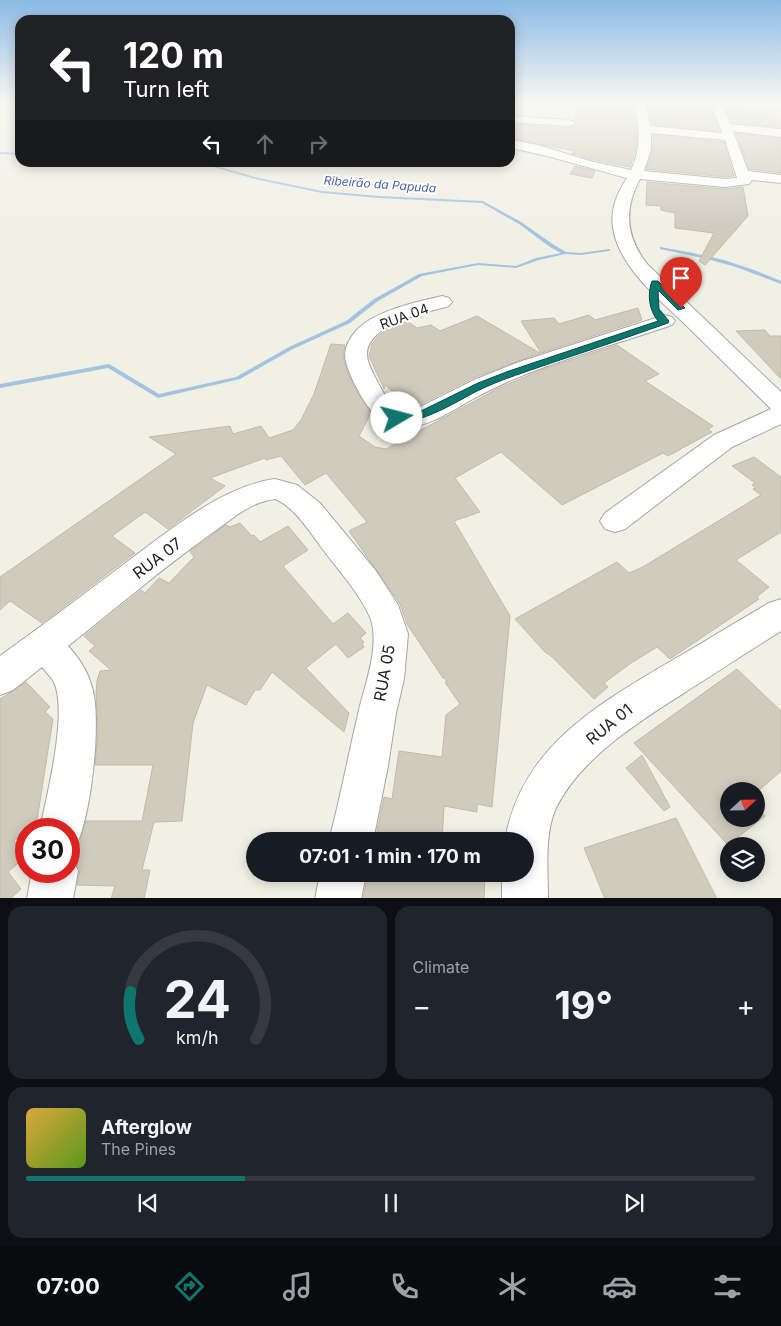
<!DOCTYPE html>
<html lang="en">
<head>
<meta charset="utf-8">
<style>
	:root { --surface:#171b24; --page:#20242c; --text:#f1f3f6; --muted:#9ea1a6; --line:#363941; --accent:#0f766e }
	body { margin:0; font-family:Inter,sans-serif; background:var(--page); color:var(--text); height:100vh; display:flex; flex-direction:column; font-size:19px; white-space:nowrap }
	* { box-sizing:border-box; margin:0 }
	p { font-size:16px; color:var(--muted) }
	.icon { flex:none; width:28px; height:28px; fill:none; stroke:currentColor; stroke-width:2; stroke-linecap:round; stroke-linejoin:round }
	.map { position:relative; height:898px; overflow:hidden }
	.sheet { display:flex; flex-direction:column; gap:8px; padding:8px; background:#0d0f14; flex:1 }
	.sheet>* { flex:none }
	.guide { position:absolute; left:15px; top:15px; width:500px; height:152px; border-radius:15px; box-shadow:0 2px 12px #0003; background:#202124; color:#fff; overflow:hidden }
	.needle { width:32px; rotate:68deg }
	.tools { position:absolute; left:720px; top:782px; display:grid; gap:10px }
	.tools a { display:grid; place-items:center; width:45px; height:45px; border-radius:50%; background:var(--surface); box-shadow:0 2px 12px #0003; font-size:25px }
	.speed { position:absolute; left:15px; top:818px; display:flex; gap:10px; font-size:25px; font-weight:700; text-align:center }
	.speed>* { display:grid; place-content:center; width:65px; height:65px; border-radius:50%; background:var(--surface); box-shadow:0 2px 12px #0003; line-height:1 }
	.speed .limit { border:8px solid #d22; background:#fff; color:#111 }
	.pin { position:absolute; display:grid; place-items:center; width:42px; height:42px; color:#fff; margin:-51px -21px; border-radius:50% 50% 50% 0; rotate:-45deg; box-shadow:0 0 5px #0007 }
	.pin .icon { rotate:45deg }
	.me { position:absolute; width:55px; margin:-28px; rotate:82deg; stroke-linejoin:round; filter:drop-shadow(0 0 4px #0008) }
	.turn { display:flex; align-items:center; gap:18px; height:105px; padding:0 25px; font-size:22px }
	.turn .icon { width:65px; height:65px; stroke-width:2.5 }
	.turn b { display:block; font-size:35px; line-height:42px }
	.lanes { display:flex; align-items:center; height:48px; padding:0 25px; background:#0003; justify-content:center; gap:25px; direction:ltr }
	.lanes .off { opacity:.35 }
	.big { font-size:38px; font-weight:700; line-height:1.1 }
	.sheet .tile { flex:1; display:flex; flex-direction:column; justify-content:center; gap:8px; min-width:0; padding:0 18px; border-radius:15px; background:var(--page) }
	.sheet .dial { align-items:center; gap:0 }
	.dial svg { height:130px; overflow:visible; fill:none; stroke:var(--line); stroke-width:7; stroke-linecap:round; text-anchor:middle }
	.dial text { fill:var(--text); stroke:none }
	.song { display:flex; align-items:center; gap:15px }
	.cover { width:60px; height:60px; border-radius:8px; background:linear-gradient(135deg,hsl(40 70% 55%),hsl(90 70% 35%)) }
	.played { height:5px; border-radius:2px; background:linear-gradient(90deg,var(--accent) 30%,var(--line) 30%) }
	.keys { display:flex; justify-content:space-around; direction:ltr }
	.heat { display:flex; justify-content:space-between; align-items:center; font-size:28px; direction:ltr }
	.sheet .tiles { flex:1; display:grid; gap:8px; grid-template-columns:1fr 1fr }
	.tile:last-child { grid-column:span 2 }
	.trip { position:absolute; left:246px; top:832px; width:288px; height:50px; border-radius:25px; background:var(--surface); box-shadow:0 2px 12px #0003; font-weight:700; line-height:50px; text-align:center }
	.tabs { display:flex; height:80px; justify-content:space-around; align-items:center; background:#090b0e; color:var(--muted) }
	.tabs .icon { width:35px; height:35px }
	.tabs .selected { color:var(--accent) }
	.tabs b { font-size:22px; color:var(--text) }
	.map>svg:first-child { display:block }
</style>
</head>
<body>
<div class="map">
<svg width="781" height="899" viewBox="0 0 781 899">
	<rect width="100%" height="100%" fill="#f0f0e5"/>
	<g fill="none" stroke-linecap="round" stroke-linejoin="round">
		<path fill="#a3c3e1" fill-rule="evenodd" d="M0 152 20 153V155L0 154Z
			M196 162H203L259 178 322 191 379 196 483 201 521 222 554 245 566 252 581 253 609 249 611 250 609 251 581 255 565 254 539 260 516 268 478 265 422 276 378 301 350 323 293 349 240 379 158 398 108 368 0 388V384L109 364 159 394 236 377 289 347 346 321 374 299 419 274 478 263 516 266 536 258 561 253 550 247 519 224 482 203 379 198 322 193 259 180Z
			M660 247 693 253 724 260 754 270 781 281V284L736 267 707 259 660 249Z"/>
	</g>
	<path fill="#d1cbbe" stroke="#c3baa6" d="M585 102H633L637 137 635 153 630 167 590 159 580 156 581 155 572 154 574 151 510 138V124L571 128 578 124 575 120 576 105H584Z
		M647 102H695L698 107 711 109 719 131 652 124Z
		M726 109 774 112 781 123V127L731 122Z
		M736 133 781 139V173L749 169Z
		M653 135 724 142 734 176 725 177 646 169 653 150Z
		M575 166 595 171 592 178 570 174Z
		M647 182 725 189 743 187 748 216 705 265 699 261 714 233 675 228V213L661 210V206L646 205Z
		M638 308 642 320 541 353 521 321 554 318 559 324 589 315 595 320Z
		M477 316 540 353 473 378 415 407 412 408 385 385 384 389 369 356 372 344 378 336 388 329 407 321 417 328 431 325 440 331Z
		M765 330 770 336H781V379L736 331Z
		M331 344 345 345 343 356 347 371 356 390 371 413 359 436 375 447 386 449 497 389 546 368 617 345 659 374 645 381 713 426 708 429 712 432 668 456 663 453 562 505 501 452 455 478 480 512 454 521 510 616 492 807 477 804V812L444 806 442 841H375L384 797 392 799 399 751 442 757 446 715 460 704 446 684V679L443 678 407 624 400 604 349 531 367 522 326 473 305 485 281 456 266 460 265 458 210 478 225 486 168 529 145 512 112 536 135 553 42 623 10 601 0 610V577L176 454 149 437 230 426 233 434 261 426 269 438 293 430 301 420 314 394Z
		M754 457 781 477V532L736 560 769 587 757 597 759 599 670 659 657 647 631 663 604 683 608 687 594 699 551 656 545 652 515 619 617 562 629 573 641 568 761 495 753 489 756 488 752 485 755 483 732 466Z
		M240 523 252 536 254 535 260 542 288 526 308 550 283 566 333 624 348 613 366 633 360 638 364 642 362 644 364 647 348 658 336 644 306 668 349 713 344 732 272 672 260 690H255L246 705 207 685 193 723 182 821 154 822 142 870H150L144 899H111L115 886 77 885 80 870 71 853 72 849 79 845 86 821H142L153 765H95L98 730 96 694 97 681 100 671 111 670 89 651 95 646 84 636 141 590 145 593 159 578 169 583 194 557 190 551 226 525 230 527Z
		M737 669 781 711V771L756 793V791H729V819H756V807L765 816 728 845 634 743Z
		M26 682 50 707 45 712 53 719 37 820 14 841 26 856 8 872 21 889 10 899H0V699Z
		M642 755 670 807 664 811 626 768Z
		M676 818 717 899H605L584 848Z
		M368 874H471L485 876 484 899H363Z"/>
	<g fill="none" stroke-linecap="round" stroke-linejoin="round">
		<g stroke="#a6a6a6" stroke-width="2">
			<path id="minor" d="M635 102H645L650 126 722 133 712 107 698 105 697 102 781 104V110L723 107 730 124 781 129V137L733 131 748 171 781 175V183L752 180 749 184 725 187 640 179C623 210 626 238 648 265L781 392V424L732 447 625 529 615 532 605 529 600 521 605 513 714 435 771 409C745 383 718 357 692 331 664 303 623 272 614 233 609 212 616 195 627 178 588 168 550 155 510 148V140L538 145 590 161 631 170C642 149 639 125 635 102ZM651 133 725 140 737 178 725 179 644 171 651 149Z
				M510 116 570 120 576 123 570 126 510 122Z
				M442 296 449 298 452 302 449 306C426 313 368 323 367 354 367 361 371 369 374 375 381 389 388 404 402 411L416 409 474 380 519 362 665 315 672 317 675 321 672 325C606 348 534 365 473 399 453 410 428 428 403 427 395 426 385 423 379 418 366 409 346 371 345 356 345 347 350 338 355 332 372 311 417 302 442 296Z
				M275 479 297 485 320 503 376 571 398 605 408 634 404 679 396 713 388 766 373 841H329C340 799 348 757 358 714 364 687 381 645 370 617 359 593 340 572 324 551 312 535 295 507 275 499 250 502 232 519 212 533 163 568 116 608 68 646 81 660 91 677 94 696 100 732 91 812 77 844L69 848V829H40C47 795 68 713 54 682 51 677 46 672 42 667L13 690 0 695V656C40 627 79 598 119 568 162 536 221 486 275 479Z
				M781 599V631C752 649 723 668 695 686 646 717 582 755 556 808 544 834 548 871 548 899H502V874H525V841H505C520 748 597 705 671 661 704 642 736 622 769 603Z
				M69 854 71 855 78 871 73 899H27L32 871H69Z
				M320 874H366L361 899H315Z"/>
		</g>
		<use href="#minor" fill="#fff" fill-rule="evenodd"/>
	</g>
	<linearGradient id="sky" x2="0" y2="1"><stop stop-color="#8cbae5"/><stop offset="0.45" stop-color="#f8f8f3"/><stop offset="1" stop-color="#f8f8f3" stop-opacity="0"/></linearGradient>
	<rect width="781" height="228" fill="url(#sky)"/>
	<path fill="#0f766e" stroke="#0a4d48" d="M652 281H658L685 308 678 310 658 290 659 309 669 321 668 323C631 336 594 349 557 361 529 371 501 379 475 392 460 400 406 433 392 418L397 415H410L421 411 478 383 509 371 658 321C649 310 647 294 652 281Z"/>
	<g text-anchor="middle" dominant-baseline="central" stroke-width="4" stroke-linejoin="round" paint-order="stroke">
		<g font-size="12" font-style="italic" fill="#4560b5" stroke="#fff">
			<text transform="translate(380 184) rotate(4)">Ribeirão da Papuda</text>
		</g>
		<g font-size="14" fill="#1f1f1f" stroke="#fff">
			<text transform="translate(404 316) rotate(-20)">RUA 04</text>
		</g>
		<g font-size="16" fill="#1f1f1f" stroke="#fff">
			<text transform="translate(157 558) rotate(-37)">RUA 07</text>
			<text transform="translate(384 673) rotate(-80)">RUA 05</text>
			<text transform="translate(609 724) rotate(-39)">RUA 01</text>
		</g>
	</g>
</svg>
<div class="tools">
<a><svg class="needle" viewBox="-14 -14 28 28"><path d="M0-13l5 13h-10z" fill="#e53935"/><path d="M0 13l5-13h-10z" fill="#9ea1a6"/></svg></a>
<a><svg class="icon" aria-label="layers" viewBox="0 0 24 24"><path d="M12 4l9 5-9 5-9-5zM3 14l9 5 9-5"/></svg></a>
</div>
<div class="speed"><div class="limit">30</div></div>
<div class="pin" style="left:681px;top:308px;background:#d93025"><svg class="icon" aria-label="arrive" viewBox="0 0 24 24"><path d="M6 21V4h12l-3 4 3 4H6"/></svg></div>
<svg class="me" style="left:397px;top:418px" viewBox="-20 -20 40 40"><circle r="19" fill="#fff"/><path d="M0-13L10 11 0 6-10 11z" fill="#0f766e"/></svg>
<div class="trip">07:01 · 1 min · 170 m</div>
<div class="guide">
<div class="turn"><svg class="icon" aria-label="left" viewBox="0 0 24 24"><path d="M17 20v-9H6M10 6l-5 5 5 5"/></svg><div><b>120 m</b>Turn left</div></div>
<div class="lanes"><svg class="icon" aria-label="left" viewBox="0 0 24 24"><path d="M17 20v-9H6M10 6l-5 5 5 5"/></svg><svg class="icon off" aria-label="ahead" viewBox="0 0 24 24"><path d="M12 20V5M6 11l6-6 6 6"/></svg><svg class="icon off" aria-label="right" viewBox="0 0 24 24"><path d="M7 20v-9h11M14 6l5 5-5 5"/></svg></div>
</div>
</div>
<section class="sheet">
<div class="tiles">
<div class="tile dial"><svg viewBox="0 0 100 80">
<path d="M14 69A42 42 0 1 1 86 69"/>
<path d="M14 69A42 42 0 0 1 9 40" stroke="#0f766e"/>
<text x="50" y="56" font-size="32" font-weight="700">24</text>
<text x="50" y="72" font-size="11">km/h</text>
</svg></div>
<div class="tile"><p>Climate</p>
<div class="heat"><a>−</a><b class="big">19°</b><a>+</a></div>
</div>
<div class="tile">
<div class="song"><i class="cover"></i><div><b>Afterglow</b><p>The Pines</p></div></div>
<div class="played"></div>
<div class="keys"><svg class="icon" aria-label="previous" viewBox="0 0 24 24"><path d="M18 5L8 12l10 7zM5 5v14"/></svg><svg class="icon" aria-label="pause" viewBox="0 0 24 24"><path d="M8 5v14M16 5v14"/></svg><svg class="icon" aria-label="next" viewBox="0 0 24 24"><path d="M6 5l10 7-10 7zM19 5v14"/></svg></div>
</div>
</div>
</section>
<nav class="tabs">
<b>07:00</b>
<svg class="icon selected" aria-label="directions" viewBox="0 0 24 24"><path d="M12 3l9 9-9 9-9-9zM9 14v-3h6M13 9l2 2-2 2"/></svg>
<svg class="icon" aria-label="music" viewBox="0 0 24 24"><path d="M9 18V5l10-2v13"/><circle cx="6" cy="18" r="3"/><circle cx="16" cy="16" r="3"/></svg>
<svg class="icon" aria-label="phone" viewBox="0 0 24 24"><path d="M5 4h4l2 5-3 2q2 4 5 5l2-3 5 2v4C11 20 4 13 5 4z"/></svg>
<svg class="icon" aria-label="climate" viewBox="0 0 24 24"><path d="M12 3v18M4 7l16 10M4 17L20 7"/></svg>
<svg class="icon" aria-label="car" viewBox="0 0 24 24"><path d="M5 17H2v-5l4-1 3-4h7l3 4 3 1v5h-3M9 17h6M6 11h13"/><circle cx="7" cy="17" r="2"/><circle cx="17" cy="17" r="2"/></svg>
<svg class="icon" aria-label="filters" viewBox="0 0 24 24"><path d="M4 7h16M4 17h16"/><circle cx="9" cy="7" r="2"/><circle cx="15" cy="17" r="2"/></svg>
</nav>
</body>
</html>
